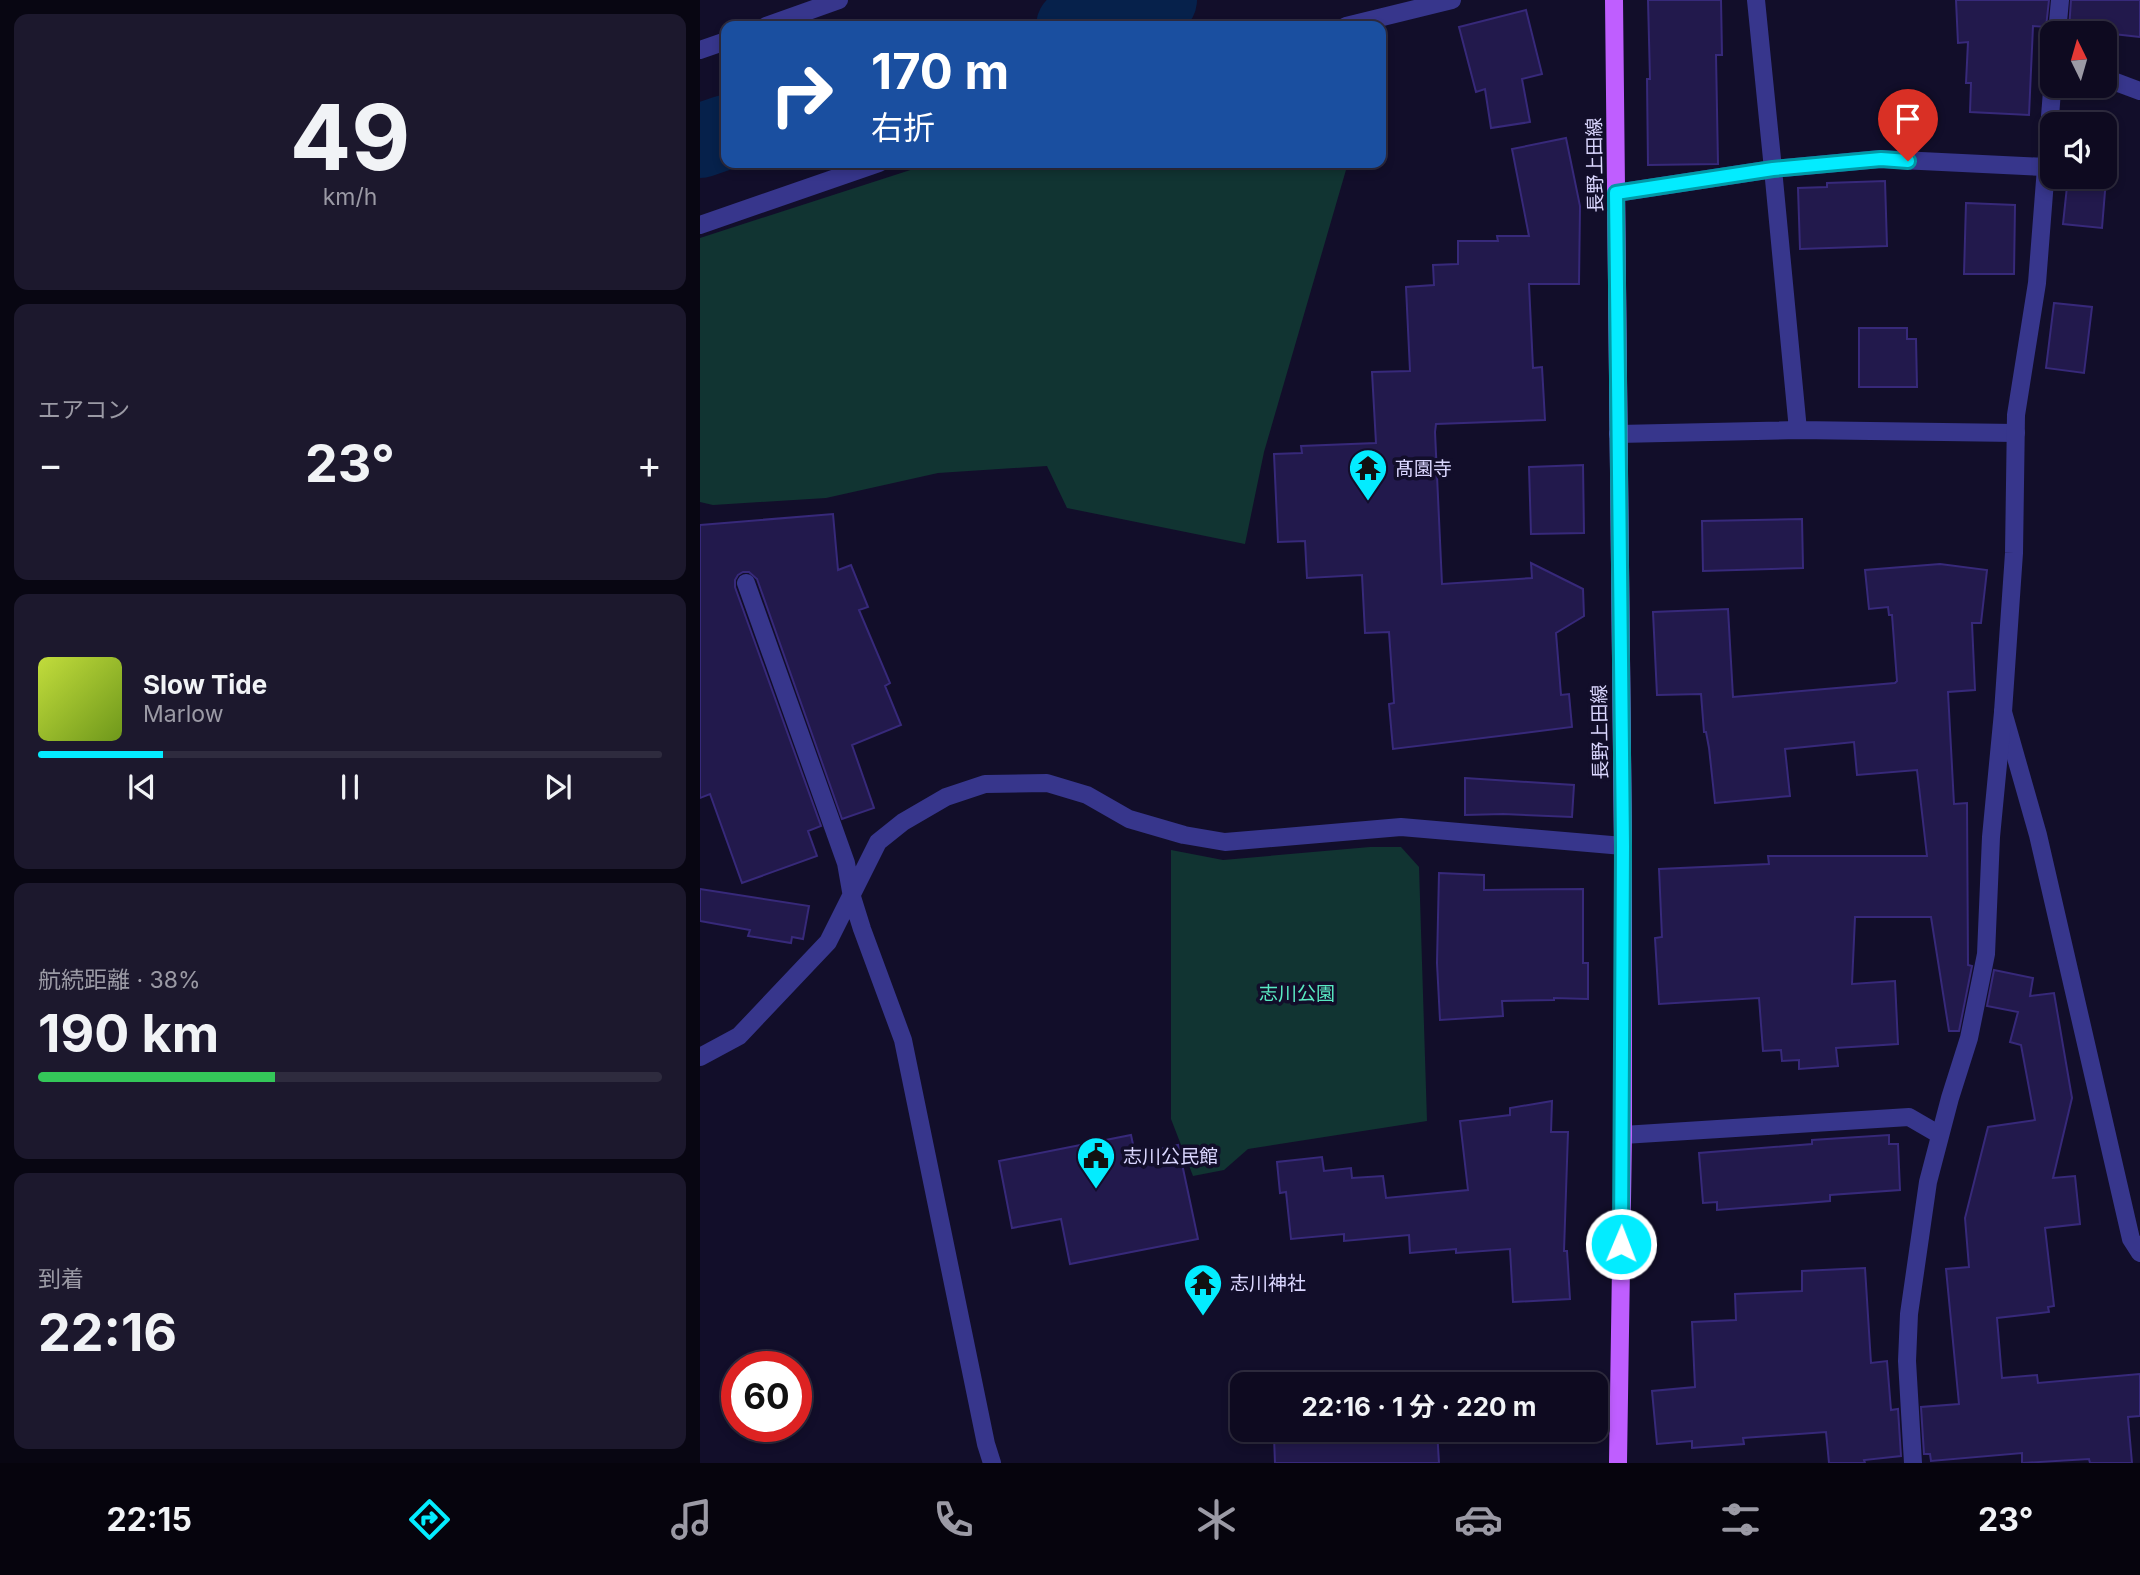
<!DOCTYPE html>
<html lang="ja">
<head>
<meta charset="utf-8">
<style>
	:root { --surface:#0e0a20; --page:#1c182d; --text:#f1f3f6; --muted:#9b9aa5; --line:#2e2b3e; --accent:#03ecff }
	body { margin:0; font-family:Inter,"Noto Sans JP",sans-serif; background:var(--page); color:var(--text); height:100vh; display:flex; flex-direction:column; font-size:26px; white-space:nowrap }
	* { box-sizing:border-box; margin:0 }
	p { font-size:23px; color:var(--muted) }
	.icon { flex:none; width:38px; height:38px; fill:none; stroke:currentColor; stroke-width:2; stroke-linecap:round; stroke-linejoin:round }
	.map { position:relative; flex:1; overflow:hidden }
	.panel { display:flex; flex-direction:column; gap:14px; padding:14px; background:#080612; width:700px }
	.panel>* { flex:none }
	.banner { position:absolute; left:21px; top:21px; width:665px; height:147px; border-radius:14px; box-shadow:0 4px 10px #0003,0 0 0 2px var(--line); background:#1a4fa0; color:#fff; overflow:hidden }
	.needle { width:46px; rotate:355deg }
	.controls { position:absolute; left:1340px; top:21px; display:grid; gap:14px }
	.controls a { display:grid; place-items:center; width:77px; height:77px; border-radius:14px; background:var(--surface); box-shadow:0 4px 10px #0003,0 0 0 2px var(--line); font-size:35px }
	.speed { position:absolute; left:21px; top:1351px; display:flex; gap:14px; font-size:35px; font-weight:700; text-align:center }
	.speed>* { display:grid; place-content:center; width:91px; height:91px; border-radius:50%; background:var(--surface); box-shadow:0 4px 10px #0003,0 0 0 2px var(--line); line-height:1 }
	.speed .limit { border:10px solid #d22; background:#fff; color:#111 }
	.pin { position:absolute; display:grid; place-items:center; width:60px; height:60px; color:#fff; margin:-72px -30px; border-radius:50% 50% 50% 0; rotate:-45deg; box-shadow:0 0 7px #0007 }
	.pin .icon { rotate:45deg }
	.me { position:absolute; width:77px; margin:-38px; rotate:1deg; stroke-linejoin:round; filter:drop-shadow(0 0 5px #0008) }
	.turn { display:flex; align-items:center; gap:24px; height:147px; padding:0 35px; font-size:32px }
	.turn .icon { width:91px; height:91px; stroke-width:2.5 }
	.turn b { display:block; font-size:49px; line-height:60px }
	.big { font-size:52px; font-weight:700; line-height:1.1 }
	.panel .widget { flex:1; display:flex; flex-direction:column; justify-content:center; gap:10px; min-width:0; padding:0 24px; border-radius:14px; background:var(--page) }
	.panel .dial { align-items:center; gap:0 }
	.dial b { font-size:91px; line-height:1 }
	.song { display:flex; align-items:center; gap:21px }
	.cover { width:84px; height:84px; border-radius:10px; background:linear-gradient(135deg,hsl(70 70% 55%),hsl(80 70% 35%)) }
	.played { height:7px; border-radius:4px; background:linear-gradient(90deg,var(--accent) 20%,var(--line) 20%) }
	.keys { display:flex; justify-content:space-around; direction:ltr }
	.heat { display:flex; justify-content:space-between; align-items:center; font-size:38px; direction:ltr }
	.charge { height:10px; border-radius:5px; background:linear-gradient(90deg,#34c759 38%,var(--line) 0) }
	.trip { position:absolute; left:530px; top:1372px; width:378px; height:70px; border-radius:14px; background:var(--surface); box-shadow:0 4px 10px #0003,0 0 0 2px var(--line); font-weight:700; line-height:70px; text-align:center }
	.dock { display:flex; height:112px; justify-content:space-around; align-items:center; background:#06040d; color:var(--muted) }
	.dock .icon { width:49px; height:49px }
	.dock .selected { color:var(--accent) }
	.dock b { font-size:32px; color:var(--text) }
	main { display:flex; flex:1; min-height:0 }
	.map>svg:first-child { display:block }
</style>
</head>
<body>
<main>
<section class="panel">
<div class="widget dial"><b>49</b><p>km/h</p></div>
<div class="widget"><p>エアコン</p>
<div class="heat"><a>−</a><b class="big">23°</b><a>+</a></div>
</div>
<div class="widget">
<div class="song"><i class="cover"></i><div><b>Slow Tide</b><p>Marlow</p></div></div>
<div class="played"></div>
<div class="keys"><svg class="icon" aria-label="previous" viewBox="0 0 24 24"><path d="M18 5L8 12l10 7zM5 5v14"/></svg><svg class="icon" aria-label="pause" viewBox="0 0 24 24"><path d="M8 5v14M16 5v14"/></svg><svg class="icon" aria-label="next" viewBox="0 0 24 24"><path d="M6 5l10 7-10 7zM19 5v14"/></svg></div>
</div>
<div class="widget"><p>航続距離 · 38%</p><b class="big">190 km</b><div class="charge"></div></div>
<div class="widget"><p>到着</p><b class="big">22:16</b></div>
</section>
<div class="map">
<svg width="1440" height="1463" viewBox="0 0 1440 1463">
	<rect width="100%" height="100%" fill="#120e2a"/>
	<path fill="#113432" d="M232 163H648L564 452 545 544 367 508 347 466 238 473 126 498 13 505 0 502V238Z
		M670 847H701L719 867 727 1121 548 1149 524 1170 493 1176 471 1119V850L523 860Z"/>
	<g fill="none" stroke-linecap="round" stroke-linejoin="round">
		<path stroke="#06214b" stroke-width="74" d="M373 26 460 0
			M0 141 26 132"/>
	</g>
	<path fill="#22194c" stroke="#37297a" stroke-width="2" d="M948 0H1021L1022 55H1016L1018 164 948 165 947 79H950Z
		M1256 0H1349L1346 27 1333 26 1329 115 1270 112 1271 83H1266L1268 42 1258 43Z
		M1371 0H1440V37L1369 29Z
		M826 10 842 74 822 79 830 122 791 128 785 89 776 92 759 27Z
		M866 138 880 206 879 284H829L833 368 842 367 845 420 736 424 735 432 742 584 832 578 831 563 883 589 884 616 856 633 861 695 869 694 872 727 693 749 689 704 694 703 689 632 665 633 662 575 607 578 605 541 578 542 574 454 602 453 601 446 676 443 672 372 710 371 706 287 734 285 733 265 758 264V241H798L797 236H829L812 149Z
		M1368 177 1406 179 1402 228 1363 224Z
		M1185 181 1187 246 1100 249 1098 188 1127 187V183Z
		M1266 203 1315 205 1314 274H1264Z
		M1354 303 1392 307 1384 373 1346 368Z
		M1159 328H1207V339H1216L1217 387H1159Z
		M883 465 884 533 831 534 829 467Z
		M133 514 138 570 151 565 168 607 159 610 190 683 185 686 201 725 152 745 174 808 142 819 57 579 49 572H43L38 575 35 580V587L121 826 108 831 117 856 42 883 10 794 0 798V525Z
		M1102 519 1103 568 1003 571 1002 521Z
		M1240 564 1287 570 1281 623H1272L1275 690 1248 692 1254 804 1267 803 1268 965 1272 966 1259 1031H1249L1231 917H1155L1152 984 1195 981 1198 1044 1136 1048 1138 1066 1099 1069V1060L1082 1061 1081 1050 1063 1051 1059 998 959 1004 955 938 962 937 959 869 1069 864 1068 856H1227L1217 770 1157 775 1154 742 1085 749 1090 796 1015 803 1009 748 1006 732H1004L1001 694 957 695 953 612 1028 609 1033 697 1195 683 1197 681 1192 615H1189L1188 607 1169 609 1165 570Z
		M765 778 874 785 872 817 803 814 765 815Z
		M739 873 784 875V890L883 889V963H888V999L854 998V1000L802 1001 803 1016 740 1020 737 963Z
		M0 889 109 906 103 939 92 937 91 943 48 936 50 930 0 921Z
		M1294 970 1333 978 1330 996 1354 993 1372 1098 1353 1178 1375 1176 1380 1224 1345 1228 1354 1306 1348 1307 1349 1312 1297 1318 1302 1378 1337 1375 1338 1383 1440 1374V1416L1428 1417 1432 1463H1390L1389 1459 1322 1463V1453L1231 1461 1230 1454H1224L1221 1407 1259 1404 1246 1269 1269 1267 1265 1218 1288 1127 1335 1120 1321 1045 1310 1042 1318 1012 1287 1006Z
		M852 1101 851 1132H868L864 1251H867L870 1299 813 1302 810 1249 756 1253V1249L710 1253 709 1235 644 1241V1234L591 1239 586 1192 580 1193 577 1162 622 1157 624 1171 651 1168 652 1178 683 1176 686 1198 768 1190 760 1121 810 1115V1108Z
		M431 1135 435 1154 478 1145 498 1239 370 1264 361 1219 312 1228 299 1161Z
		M1189 1135V1144H1198L1200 1190 1130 1195V1201L1017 1210V1202L1003 1203 999 1153 1112 1144V1140Z
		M1165 1268 1171 1363 1187 1361 1191 1410 1198 1409 1201 1456 1164 1460 1165 1463H1129L1126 1432 1043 1438 1044 1444 992 1448V1441L957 1444 952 1391 995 1387 992 1322 1036 1320 1035 1294 1102 1291V1271Z
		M577 1430H613V1435L737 1430 739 1463H575L574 1437H578Z"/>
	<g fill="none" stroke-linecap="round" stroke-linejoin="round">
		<path stroke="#37368c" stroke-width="18" d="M1056 0 1073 169 1180 159 1345 167
			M1405 78 1440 91
			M916 193 1073 169 1098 430
			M918 434 1098 430 1316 433
			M1303 712 1338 835 1431 1239 1440 1253"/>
		<path stroke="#37368c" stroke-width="18" d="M66 26 139 0
			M646 26 752 0
			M1357 33 1360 0
			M0 50 26 41
			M0 225 179 163
			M46 583 146 863 152 897 162 929 203 1040 286 1444 292 1463
			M0 1057 39 1036 128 942 178 842 203 822 246 797 285 784 347 783 387 795 429 819 484 835 525 842 701 827 923 846
			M923 1135 1209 1117 1240 1135
			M1213 1463 1207 1361 1209 1314 1228 1182 1250 1098 1269 1038 1286 954 1291 837 1303 712 1314 553 1316 415 1337 283 1353 78"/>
		<path stroke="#bf5eff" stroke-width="18" d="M914 0 923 846V1135L918 1463"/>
	</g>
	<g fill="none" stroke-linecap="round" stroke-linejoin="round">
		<g stroke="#0299a6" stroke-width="18">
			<path id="route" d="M921 1244 923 846 916 193 1073 169 1181 159 1208 161"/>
		</g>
		<use href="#route" stroke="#03ecff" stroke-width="12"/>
	</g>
	<defs>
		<g id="temple-pin" transform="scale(2.0125)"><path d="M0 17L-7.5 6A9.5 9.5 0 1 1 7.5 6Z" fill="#03ecff" stroke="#120e2a"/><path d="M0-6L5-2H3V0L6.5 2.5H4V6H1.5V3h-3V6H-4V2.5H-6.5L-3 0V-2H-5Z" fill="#111"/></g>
		<g id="civic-pin" transform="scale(2.0125)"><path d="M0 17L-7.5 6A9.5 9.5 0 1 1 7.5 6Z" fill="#03ecff" stroke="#120e2a"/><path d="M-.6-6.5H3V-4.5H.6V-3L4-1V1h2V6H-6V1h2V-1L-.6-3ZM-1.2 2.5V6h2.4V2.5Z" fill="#111"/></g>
	</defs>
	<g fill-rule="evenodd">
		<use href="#temple-pin" x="668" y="468"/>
		<use href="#civic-pin" x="396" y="1156"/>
		<use href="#temple-pin" x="503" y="1283"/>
	</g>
	<g text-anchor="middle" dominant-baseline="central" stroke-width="7" stroke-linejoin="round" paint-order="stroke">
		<g font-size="19" fill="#dbd7ff" stroke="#120e2a">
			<text transform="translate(895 165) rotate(-91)">長野上田線</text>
			<text transform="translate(900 732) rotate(-91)">長野上田線</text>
		</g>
		<g font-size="19" fill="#dbd7ff" stroke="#120e2a" text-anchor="start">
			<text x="695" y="468">髙園寺</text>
			<text x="423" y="1156">志川公民館</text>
			<text x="530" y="1283">志川神社</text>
		</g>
		<g font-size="19" fill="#59e9c2" stroke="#120e2a">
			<text x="597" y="993">志川公園</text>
		</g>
	</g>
</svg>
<div class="controls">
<a><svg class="needle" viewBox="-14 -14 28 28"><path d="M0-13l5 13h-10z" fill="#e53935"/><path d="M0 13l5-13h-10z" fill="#9b9aa5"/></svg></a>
<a><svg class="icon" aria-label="sound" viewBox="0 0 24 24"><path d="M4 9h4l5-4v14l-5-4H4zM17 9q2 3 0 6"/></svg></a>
</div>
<div class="speed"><div class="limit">60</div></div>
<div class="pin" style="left:1208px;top:161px;background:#d93025"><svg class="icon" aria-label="arrive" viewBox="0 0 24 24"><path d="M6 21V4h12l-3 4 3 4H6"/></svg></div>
<svg class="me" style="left:921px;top:1244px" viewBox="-20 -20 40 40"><circle r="17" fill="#03ecff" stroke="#fff" stroke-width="3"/><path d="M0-11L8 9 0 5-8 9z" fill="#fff"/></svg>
<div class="trip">22:16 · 1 分 · 220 m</div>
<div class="banner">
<div class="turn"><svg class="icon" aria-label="right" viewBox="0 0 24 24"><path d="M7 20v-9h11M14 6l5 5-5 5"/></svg><div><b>170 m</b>右折</div></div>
</div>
</div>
</main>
<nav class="dock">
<b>22:15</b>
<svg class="icon selected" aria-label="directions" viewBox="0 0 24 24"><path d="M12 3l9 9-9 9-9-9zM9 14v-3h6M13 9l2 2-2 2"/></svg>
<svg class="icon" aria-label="music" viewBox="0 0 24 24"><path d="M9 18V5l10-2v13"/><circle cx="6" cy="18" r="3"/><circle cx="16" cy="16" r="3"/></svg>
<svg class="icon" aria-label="phone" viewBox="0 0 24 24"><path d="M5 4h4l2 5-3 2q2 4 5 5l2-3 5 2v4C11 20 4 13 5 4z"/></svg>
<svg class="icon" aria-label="climate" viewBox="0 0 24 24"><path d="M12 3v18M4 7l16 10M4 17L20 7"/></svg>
<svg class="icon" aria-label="car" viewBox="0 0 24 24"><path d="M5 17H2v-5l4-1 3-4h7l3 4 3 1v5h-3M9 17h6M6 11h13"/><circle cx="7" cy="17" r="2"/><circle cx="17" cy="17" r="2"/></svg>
<svg class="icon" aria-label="filters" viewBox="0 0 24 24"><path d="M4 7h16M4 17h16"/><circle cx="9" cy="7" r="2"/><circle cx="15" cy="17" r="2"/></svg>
<b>23°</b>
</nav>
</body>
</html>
